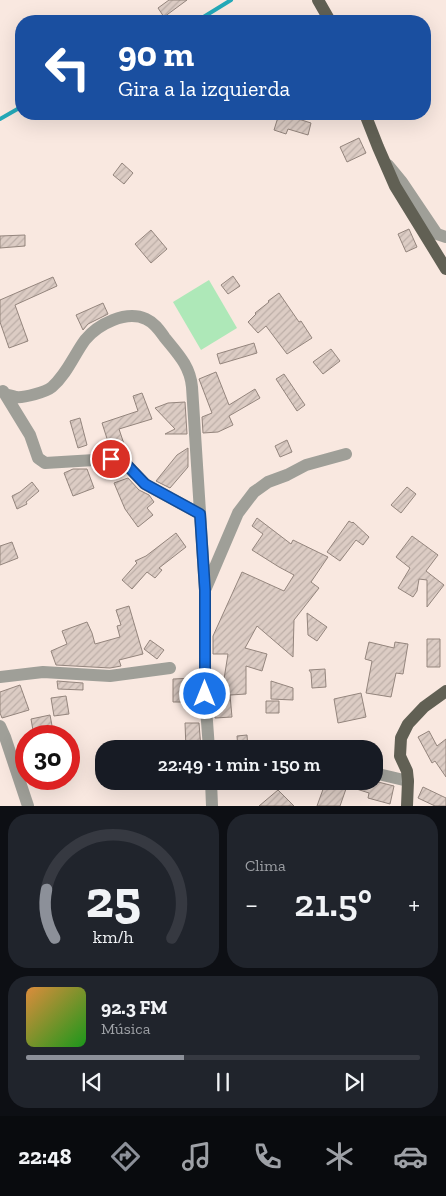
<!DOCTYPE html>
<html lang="es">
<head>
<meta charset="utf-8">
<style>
	:root { --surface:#171b24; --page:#20242c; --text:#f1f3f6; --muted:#9ea1a6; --line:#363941; --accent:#8c9099 }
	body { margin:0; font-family:"Zilla Slab",serif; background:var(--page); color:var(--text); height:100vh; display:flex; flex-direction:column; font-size:19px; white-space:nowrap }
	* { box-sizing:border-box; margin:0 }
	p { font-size:16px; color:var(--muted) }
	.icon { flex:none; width:28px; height:28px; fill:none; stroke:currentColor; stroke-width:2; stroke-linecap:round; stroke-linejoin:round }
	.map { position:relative; height:806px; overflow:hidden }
	.details { display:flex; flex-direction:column; gap:8px; padding:8px; background:#0d0f14; flex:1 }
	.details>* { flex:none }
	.banner { position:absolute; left:15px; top:15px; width:416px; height:105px; border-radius:20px; box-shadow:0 5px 20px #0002; background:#1a4fa0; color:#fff; overflow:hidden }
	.speed { position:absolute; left:15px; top:725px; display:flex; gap:10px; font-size:25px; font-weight:700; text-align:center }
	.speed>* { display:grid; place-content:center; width:65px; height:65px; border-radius:50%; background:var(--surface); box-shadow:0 5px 20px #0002; line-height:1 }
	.speed .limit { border:8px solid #d22; background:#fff; color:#111 }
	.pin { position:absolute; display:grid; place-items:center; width:42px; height:42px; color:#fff; margin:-21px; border:2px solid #fff; border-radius:50%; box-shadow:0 1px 5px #0007 }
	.me { position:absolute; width:55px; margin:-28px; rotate:0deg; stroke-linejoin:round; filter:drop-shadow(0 0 4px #0008) }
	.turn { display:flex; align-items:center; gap:18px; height:105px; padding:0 20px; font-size:22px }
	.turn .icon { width:65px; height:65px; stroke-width:2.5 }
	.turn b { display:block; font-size:35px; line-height:42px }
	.big { font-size:38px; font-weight:600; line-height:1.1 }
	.details .tile { flex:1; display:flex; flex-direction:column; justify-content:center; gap:8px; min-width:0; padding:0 18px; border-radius:20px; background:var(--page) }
	.details .dial { align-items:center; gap:0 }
	.dial svg { height:130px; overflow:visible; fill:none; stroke:var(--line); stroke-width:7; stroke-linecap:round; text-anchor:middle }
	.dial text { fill:var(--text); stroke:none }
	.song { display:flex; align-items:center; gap:15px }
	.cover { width:60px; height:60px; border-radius:8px; background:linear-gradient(135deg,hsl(30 70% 55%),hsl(120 70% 35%)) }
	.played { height:5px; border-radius:2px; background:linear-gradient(90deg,var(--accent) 40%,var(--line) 40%) }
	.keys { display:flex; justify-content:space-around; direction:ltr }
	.heat { display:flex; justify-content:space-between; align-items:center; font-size:28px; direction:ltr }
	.details .tiles { flex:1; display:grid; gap:8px; grid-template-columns:1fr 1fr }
	.tile:last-child { grid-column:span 2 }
	.trip { position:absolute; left:95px; top:740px; width:288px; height:50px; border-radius:20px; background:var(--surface); box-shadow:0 5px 20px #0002; font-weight:600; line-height:50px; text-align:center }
	.tab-bar { display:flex; height:80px; justify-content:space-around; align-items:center; background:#090b0e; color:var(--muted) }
	.tab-bar .icon { width:35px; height:35px }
	.tab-bar .on { color:var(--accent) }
	.tab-bar b { font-size:22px; color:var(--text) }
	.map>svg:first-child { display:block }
</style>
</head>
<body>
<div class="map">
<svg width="446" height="806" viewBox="0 0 446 806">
	<defs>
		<pattern id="building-hatch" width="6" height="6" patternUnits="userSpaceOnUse" patternTransform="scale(1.25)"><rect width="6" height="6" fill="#dcccc4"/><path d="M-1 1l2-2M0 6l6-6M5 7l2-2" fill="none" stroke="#bdafa8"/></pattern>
	</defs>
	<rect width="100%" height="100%" fill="#f9e8e0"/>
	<path fill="#aee8b8" d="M209 280 237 328 201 350 173 302Z"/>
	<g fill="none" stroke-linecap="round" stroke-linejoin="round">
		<path stroke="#24a9b8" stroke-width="4" d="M197 21 231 0
			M0 119 21 107"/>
	</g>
	<path fill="url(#building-hatch)" stroke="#94857d" d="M169 0H187L164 17 158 8Z
		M279 114H294L292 117 311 123 308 135 288 129 286 134 274 130Z
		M359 138 366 153 347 162 340 147Z
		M122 163 133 173 124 184 113 175Z
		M409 229 417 247 406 252 398 234Z
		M151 230 167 249 151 263 135 244Z
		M25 235V246L0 248V236Z
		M233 276 240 286 228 294 221 285Z
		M53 277 57 286 15 305 28 341 9 348 0 322V300Z
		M279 293 299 322 301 321 312 338 287 354 266 326 258 333 248 322 256 314 255 313 269 302 268 301Z
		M103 303 108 314 88 324 83 330 76 315Z
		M254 343 257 353 220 364 217 354Z
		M331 349 340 361 323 374 313 362Z
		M216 372 229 405 255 389 260 398 229 416 233 425 218 432 203 433 202 417 212 413 199 379Z
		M284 374 305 405 297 411 276 379Z
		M142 393 152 419 119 429 126 450 119 452 111 451 102 423 138 411 133 396Z
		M185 402 187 434H165L175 429 155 408 168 403Z
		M80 418 87 445 78 448 70 421Z
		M287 440 292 452 280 457 275 446Z
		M188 448V467L170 488 156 481 177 455Z
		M73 469H87L94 488 73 496 64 473Z
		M128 478 139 490 149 495 154 502 147 508 153 515 138 527 125 509 114 483Z
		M32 482 39 491 26 502 27 504 17 509 12 496 20 492Z
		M407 487 416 494 401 513 391 505Z
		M257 518 291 544 293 540 328 557 311 582 319 588 294 620 293 657 257 626 245 648 267 654 262 671 246 666V694L230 695 232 717 215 718 213 680 224 679 228 654H213V636L242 572 284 591 294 575 279 567 252 550 263 534 252 526Z
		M349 521 352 523 353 522 369 537 363 545 356 540 340 561 327 552Z
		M176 533 186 547 159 568 162 570 155 578 147 572 132 589 122 580 137 563 135 561 146 556Z
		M412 536 438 555 426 571 444 585 427 607V580L419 579 417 591 413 597 398 588 410 568 396 557Z
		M12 542 18 558 0 565V546Z
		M129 606 143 654 119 660 121 666 110 668 56 665 51 651 67 644 62 631 87 622 92 633 95 644 120 637 117 626 121 625 116 610Z
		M307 613 327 627 317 641 308 635Z
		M427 639H440V667H427Z
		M150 640 164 650 157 659 144 649Z
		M369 642 394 648 395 642 408 644 403 674 396 673 391 697 366 693 372 661 365 659Z
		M325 669 326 687 312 688 311 673 309 670Z
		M197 678V702H173V679Z
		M57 681 83 683V690L58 689Z
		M271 681 293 688V700L271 699Z
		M20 685 29 710 2 718 0 713V692Z
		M361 693 366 717 338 723 334 699Z
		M66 696 69 714 54 716 51 698Z
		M266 701H279V713H266Z
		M50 715 53 731 34 736 31 719Z
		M185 723H199L201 749H186Z
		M429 731 437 746 446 739V777L435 761 432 763 418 737Z
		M247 735 248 749H238L237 736Z
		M326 781H374L394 786 390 804 368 798 369 793 347 786 340 806H317Z
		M423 787 446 798V806H435L418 798Z
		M278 790 294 806H259Z"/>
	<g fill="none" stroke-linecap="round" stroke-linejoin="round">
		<path stroke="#9f9f98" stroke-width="12" d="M388 165 402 182 437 234 446 237
			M3 391 30 435 38 458 45 463 111 459 124 462 145 484 200 514
			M5 394C9 395 12 396 16 397 24 398 46 392 52 387 67 374 74 355 85 340 98 324 126 310 146 319 155 323 160 331 165 338 178 354 190 366 192 387L205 590V694L209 749
			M206 588 238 513 254 492 268 482 287 475 306 465 346 454
			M0 677 43 672 110 676 170 668
			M0 726 5 737 28 806
			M374 773 408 781
			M211 781 212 806"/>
		<path stroke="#616054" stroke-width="12" d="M318 0 330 21
			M365 114 378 147 395 186 446 269
			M407 806 408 781 407 771 400 756 401 738 408 724 424 707 446 691"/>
	</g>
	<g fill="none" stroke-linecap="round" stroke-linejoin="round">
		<g stroke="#114b97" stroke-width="12">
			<path id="route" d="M111 459 124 462 145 484 200 514 205 590V694"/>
		</g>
		<use href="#route" stroke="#1a73e8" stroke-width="9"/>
	</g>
</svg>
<div class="speed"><div class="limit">30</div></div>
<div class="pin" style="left:111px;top:459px;background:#d93025"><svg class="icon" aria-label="arrive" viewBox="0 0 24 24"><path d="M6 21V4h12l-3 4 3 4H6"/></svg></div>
<svg class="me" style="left:205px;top:694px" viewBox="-20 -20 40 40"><circle r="17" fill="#1a73e8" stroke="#fff" stroke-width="3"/><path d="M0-11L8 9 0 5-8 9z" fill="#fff"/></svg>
<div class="trip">22:49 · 1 min · 150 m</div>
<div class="banner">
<div class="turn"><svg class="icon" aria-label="left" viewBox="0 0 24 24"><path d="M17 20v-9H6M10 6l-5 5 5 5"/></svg><div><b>90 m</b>Gira a la izquierda</div></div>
</div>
</div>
<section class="details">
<div class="tiles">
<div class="tile dial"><svg viewBox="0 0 100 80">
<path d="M14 69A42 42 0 1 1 86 69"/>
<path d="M14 69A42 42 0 0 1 9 39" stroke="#8c9099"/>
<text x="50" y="56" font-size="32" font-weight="700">25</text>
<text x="50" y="72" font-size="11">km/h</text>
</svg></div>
<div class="tile"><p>Clima</p>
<div class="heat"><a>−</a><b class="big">21.5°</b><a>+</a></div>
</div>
<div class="tile">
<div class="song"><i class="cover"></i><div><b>92.3 FM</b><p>Música</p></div></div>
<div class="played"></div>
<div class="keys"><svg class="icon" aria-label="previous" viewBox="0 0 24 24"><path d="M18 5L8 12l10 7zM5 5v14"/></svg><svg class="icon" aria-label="pause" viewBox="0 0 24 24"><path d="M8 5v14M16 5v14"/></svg><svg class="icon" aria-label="next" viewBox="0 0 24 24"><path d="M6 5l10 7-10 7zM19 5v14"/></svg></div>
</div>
</div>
</section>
<nav class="tab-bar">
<b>22:48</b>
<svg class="icon on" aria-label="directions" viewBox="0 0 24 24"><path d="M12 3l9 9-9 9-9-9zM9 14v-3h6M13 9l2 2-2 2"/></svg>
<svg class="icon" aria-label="music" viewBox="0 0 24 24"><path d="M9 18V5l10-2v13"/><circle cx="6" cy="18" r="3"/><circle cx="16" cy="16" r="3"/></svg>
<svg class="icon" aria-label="phone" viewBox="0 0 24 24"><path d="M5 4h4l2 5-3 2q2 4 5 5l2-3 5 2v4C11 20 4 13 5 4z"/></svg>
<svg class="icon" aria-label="climate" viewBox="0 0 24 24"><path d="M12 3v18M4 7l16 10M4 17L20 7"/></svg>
<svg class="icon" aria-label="car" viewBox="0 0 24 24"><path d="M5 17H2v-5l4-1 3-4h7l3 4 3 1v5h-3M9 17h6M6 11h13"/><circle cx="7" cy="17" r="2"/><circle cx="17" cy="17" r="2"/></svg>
</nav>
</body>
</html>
